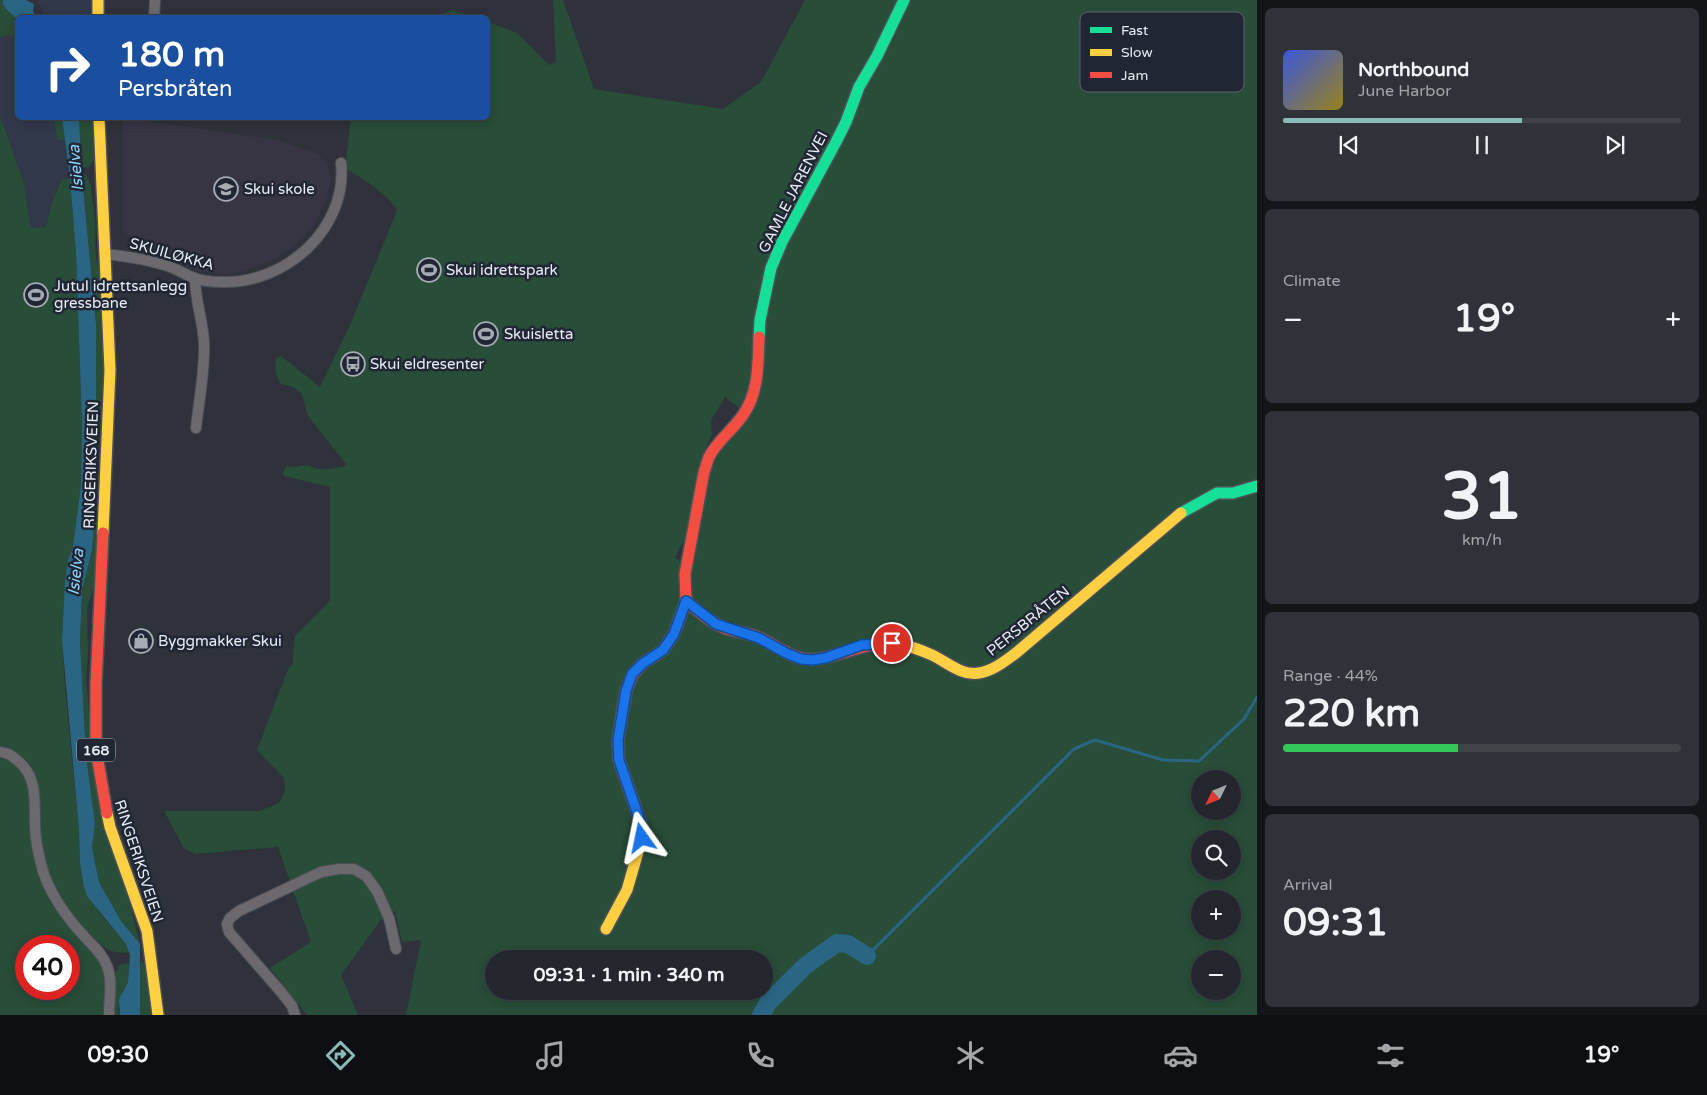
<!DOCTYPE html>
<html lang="en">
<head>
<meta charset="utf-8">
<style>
	:root { --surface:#23262c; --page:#2f3238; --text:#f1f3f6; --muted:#a3a5a9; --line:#404348; --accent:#8bbbb9 }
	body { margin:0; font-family:"Varela Round",sans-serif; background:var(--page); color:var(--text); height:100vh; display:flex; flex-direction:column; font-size:19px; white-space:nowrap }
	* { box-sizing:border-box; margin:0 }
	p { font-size:16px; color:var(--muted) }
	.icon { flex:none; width:28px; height:28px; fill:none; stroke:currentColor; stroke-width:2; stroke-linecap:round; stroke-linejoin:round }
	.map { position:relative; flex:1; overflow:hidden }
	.side { display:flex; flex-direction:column; gap:8px; padding:8px; background:#131518; width:450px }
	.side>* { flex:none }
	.hud { position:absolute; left:15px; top:15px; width:475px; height:105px; border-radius:8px; box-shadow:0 2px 12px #0003,0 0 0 1px var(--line); background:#1a4fa0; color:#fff; overflow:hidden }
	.needle { width:32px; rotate:227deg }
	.tools { position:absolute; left:1191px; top:770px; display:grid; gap:10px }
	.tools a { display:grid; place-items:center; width:50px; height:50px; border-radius:50%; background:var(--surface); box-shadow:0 2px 12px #0003,0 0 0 1px var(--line); font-size:25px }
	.speed { position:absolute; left:15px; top:935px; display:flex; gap:10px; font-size:25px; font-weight:700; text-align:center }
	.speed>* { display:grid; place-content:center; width:65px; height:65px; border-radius:50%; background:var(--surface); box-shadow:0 2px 12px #0003,0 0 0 1px var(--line); line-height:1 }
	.speed .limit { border:8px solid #d22; background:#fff; color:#111 }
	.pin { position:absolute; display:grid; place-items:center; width:42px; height:42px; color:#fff; margin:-21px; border:2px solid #fff; border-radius:50%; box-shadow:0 1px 5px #0007 }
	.me { position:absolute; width:55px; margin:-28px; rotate:348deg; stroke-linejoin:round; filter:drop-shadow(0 0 4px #0008) }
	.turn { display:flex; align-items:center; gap:18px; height:105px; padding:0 20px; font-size:22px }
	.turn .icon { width:65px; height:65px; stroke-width:2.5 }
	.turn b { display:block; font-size:35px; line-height:42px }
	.big { font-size:38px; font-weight:700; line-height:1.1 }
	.side .card { flex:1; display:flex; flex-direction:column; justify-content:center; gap:8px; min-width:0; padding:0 18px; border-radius:8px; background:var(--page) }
	.side .dial { align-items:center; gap:0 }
	.dial b { font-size:65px; line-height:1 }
	.song { display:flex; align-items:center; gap:15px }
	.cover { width:60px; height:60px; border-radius:8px; background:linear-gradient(135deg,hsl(230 70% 55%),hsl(50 70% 35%)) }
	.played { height:5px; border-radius:2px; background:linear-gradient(90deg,var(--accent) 60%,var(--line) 60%) }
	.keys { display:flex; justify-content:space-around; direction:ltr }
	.heat { display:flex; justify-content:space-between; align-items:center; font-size:28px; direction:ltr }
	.charge { height:8px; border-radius:4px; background:linear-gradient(90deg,#34c759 44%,var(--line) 0) }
	.trip { position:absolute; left:485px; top:950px; width:288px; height:50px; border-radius:25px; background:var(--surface); box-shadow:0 2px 12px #0003,0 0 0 1px var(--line); font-weight:700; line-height:50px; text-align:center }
	.menu { display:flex; height:80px; justify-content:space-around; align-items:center; background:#0e0f12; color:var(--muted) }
	.menu .icon { width:35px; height:35px }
	.menu .current { color:var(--accent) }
	.menu b { font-size:22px; color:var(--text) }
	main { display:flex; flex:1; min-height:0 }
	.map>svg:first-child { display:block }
</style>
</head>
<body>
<main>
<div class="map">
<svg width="1257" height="1015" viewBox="0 0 1257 1015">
	<rect width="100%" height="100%" fill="#2f323a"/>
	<path fill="#30384a" d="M37 0H92V17H46Z
		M7 35 17 39 18 118H54L57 139 65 141 70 178 60 180 52 202 46 227 33 228 30 225 24 183 0 116V37Z"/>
	<path fill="#373544" d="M123 118 277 140 317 154 327 164 331 178 326 200 316 222 299 241 279 257 249 269 226 275 197 271 145 249 123 231Z"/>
	<path fill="#284d39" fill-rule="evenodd" d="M0 0H3V4L6 9 17 19V39L7 35 0 37Z
		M553 0H563L594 89 723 109 761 82 805 0H1257V1015H406L421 940 402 942 395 911 380 921 341 975 358 1015H307L270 968 311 942 278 847 195 854 184 848 164 811H260L279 803 285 791 284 778 257 750 289 667 292 666 295 636 330 601V487L284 476 283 472 287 466 295 467 307 465 318 469H328L344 467 346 464 308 416 302 394 293 387 281 384C275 376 275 367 276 358L281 356 320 387 350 325 395 216 397 209C381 189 366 181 345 168L351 118H488V22L517 33 549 65 556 62ZM724 396 739 408 709 474 692 566 675 558 681 545 690 536 703 453 712 435 711 420 723 401ZM1200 779H1232V811H1200ZM1200 839H1232V871H1200ZM1200 899H1232V931H1200ZM494 959H764V991H494ZM1200 959H1232V991H1200Z
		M453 10 474 17H433Z
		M0 116 24 183 30 225 33 228 46 227 52 202 61 180 70 178 76 253 82 424 81 485 73 547 68 560 63 618 62 640 65 688 79 830 80 866 84 887 103 917 126 944 129 952C110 956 99 944 87 931 62 904 43 872 40 834 39 812 44 787 32 767 25 755 12 752 0 749Z
		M54 118H62L65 141 57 139Z
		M79 118H94L95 158 89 167 82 168Z
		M82 173 86 175 91 185 96 230 95 249 101 283 104 360 100 425 96 439V324Z
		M95 514 97 522 96 580 87 608 88 652 86 679 89 708 134 920 140 944 121 921 99 882 92 848 95 823 86 756 80 641 82 590 92 550Z
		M0 759H9L21 769 27 780 34 852 44 889 50 902 69 927 102 962 106 971 105 1015H0ZM26 946H69V989H26Z
		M141 961 145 963 151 1015H140L139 982Z
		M129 963 128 982 123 990 118 1010 120 1015H114L115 984 116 972 120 965Z"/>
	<path fill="#2a6684" d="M3 0H26L34 4 33 11 35 16 38 17 18 18 17 19 6 9 3 4Z
		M62 118H79L82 176 96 324V439L94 490 95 514 92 550 82 590 80 641 86 756 95 823 92 848 99 882 121 921 140 944V1015H120L119 999 128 982 130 955 126 944 87 896 84 887 80 864 79 830 62 640 65 583 68 560 73 547 81 485 82 424 76 253 70 178Z"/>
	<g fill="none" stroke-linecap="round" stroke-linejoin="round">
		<path stroke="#2a6684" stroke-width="3" d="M867 956 1074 749 1095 740 1163 760 1199 761 1244 719 1257 697"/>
		<path stroke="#2a6684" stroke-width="18" d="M761 1015 768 1003 805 966 837 943 848 944 867 956"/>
		<g stroke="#4d5157" stroke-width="12">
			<path id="street" d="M154 18 155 0
				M105 254C126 256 148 260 168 266 177 269 184 274 192 277 201 281 213 282 222 282 286 284 348 228 341 163
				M195 278C195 300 203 321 204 343 205 371 199 400 196 428
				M0 752C8 753 11 755 17 760 42 780 32 810 36 838 37 847 39 856 41 864 47 890 66 917 84 936 92 945 103 954 107 966 113 981 109 999 109 1015
				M295 1015 292 1006 282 993 229 932 227 924 230 918 239 911 321 872 339 869H354L366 876 377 891 389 918 396 949"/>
		</g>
		<g stroke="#4d5157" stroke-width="14">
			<path id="fast" d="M759 337 760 320 771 268 782 242 836 142 846 122 859 87 877 56 904 0
				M1181 513 1217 493H1233L1257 486"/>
		</g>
		<g stroke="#4d5157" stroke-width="14">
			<path id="slow" d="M98 0V18
				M99 118 110 370 103 533
				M903 645C913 647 923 651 932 655 947 662 961 676 979 673 993 671 1005 661 1016 653L1181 513
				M107 813 110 827 147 931 158 1015
				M606 929 627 890 642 838 640 821 619 760 618 740 622 714"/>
		</g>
		<g stroke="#4d5157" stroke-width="14">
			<path id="jam" d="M103 533 96 684V750L107 813
				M686 601C699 612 711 623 727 629 738 632 750 633 760 638 779 647 794 662 817 659 847 655 872 638 903 645
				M622 714 626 691 633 674 642 664 663 650 674 634 686 601 685 574 704 472C706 467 707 462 709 457 717 441 733 430 743 415 759 392 758 364 759 337"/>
		</g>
		<use href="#street" stroke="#6b696d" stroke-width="10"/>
		<use href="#fast" stroke="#16e098" stroke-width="11"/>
		<use href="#slow" stroke="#ffcf43" stroke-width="11"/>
		<use href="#jam" stroke="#f24e42" stroke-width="11"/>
	</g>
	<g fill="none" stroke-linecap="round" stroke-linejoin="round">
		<g stroke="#114b97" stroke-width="12">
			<path id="route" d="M642 838 640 821 619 760 618 740 626 691 632 674 642 664 663 650 674 634 686 601 716 624 759 638 786 653 801 659 813 660 825 658 862 645 892 643"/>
		</g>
		<use href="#route" stroke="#1a73e8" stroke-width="9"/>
	</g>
	<defs>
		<g id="school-ring" transform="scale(1.25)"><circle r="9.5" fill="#202634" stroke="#a7abb4" stroke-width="1.5"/><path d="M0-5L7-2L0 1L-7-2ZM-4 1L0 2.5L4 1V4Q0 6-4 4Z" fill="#a7abb4"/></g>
		<g id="stadium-ring" transform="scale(1.25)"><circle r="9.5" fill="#202634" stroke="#a7abb4" stroke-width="1.5"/><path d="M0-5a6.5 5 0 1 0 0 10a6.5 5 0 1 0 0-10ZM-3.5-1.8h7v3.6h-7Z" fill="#a7abb4"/></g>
		<g id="bus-ring" transform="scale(1.25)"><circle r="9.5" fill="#202634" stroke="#a7abb4" stroke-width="1.5"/><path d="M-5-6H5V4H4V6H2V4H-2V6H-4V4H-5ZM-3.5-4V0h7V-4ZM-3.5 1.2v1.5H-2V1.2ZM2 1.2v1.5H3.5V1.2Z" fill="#a7abb4"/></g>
		<g id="shop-ring" transform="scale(1.25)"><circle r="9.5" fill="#202634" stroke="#a7abb4" stroke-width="1.5"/><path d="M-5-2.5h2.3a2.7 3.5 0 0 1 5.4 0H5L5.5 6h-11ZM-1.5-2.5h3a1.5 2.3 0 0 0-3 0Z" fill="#a7abb4"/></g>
	</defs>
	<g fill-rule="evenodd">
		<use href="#school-ring" x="226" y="189"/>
		<use href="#stadium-ring" x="429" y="270"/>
		<use href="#stadium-ring" x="36" y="295"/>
		<use href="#stadium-ring" x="486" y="334"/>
		<use href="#bus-ring" x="353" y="364"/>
		<use href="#shop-ring" x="141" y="641"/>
	</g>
	<g text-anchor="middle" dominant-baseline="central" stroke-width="5" stroke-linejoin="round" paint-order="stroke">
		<rect fill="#202634" stroke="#acb1bc" stroke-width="1" x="77" y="738.5" width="38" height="23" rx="4"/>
		<g font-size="14" font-weight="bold" fill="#e8ecf6">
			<text x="96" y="750">168</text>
		</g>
		<g font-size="15" fill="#e8ecf6" stroke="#202634" text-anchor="start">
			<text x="244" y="189">Skui skole</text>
			<text x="446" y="270">Skui idrettspark</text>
			<text x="54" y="286">Jutul idrettsanlegg<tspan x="54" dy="17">gressbane</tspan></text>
			<text x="504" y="334">Skuisletta</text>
			<text x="370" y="364">Skui eldresenter</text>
			<text x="158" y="641">Byggmakker Skui</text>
		</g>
		<g font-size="15" fill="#e8ecf6" stroke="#202634">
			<text transform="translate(793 192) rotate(-63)">GAMLE JARENVEI</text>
			<text transform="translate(172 254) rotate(15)">SKUILØKKA</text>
			<text transform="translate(91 465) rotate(-88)">RINGERIKSVEIEN</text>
			<text transform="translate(1028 621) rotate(-39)">PERSBRÅTEN</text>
			<text transform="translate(139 861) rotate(72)">RINGERIKSVEIEN</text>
		</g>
		<g font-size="16" font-style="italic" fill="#8ed6fd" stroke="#202634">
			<text transform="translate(76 168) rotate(-95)">Isielva</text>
			<text transform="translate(76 572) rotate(-84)">Isielva</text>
		</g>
	</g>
	<rect x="1080" y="12" width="164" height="80" rx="8" fill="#202634" stroke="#5c616e" stroke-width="1"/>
	<rect x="1090" y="27" width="22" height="6" fill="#16e098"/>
	<rect x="1090" y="49" width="22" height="7" fill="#ffcf43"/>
	<rect x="1090" y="72" width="22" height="6" fill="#f24e42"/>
	<g font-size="14" fill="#e8ecf6">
		<text x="1121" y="35">Fast</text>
		<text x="1121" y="57">Slow</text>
		<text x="1121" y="80">Jam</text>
	</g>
</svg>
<div class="tools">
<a><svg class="needle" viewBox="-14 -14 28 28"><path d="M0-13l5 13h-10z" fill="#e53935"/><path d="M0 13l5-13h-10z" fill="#a3a5a9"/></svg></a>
<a><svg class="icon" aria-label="search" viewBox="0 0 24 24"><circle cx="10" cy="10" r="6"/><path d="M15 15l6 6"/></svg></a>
<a>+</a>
<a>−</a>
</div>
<div class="speed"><div class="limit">40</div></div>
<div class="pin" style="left:892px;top:643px;background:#d93025"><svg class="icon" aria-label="arrive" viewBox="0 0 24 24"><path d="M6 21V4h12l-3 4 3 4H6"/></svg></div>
<svg class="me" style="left:642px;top:838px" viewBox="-20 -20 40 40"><path d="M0-17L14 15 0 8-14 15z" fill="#1a73e8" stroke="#fff" stroke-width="4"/></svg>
<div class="trip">09:31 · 1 min · 340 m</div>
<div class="hud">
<div class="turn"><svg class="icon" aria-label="right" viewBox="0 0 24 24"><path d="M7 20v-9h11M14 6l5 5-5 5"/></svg><div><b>180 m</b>Persbråten</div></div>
</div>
</div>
<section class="side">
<div class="card">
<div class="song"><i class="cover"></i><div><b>Northbound</b><p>June Harbor</p></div></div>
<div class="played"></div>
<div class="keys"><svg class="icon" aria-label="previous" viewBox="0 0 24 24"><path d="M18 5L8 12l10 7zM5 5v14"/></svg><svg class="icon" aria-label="pause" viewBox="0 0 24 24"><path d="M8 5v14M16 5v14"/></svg><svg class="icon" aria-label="next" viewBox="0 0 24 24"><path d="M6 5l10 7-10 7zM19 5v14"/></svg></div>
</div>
<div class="card"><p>Climate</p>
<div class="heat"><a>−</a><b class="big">19°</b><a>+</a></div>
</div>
<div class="card dial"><b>31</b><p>km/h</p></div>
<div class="card"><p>Range · 44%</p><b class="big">220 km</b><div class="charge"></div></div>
<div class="card"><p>Arrival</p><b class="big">09:31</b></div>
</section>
</main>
<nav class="menu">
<b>09:30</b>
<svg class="icon current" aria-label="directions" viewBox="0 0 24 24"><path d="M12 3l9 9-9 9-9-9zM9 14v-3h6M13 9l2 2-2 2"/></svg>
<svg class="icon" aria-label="music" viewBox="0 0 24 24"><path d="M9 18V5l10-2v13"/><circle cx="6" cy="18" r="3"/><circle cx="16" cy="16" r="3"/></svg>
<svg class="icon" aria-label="phone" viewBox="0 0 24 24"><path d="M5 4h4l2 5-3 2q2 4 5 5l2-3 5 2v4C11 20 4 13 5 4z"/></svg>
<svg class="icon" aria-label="climate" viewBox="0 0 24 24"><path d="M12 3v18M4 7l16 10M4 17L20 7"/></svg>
<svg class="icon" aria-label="car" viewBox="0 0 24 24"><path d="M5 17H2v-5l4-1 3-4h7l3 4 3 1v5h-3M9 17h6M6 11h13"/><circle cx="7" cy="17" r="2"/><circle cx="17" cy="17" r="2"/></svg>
<svg class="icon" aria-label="filters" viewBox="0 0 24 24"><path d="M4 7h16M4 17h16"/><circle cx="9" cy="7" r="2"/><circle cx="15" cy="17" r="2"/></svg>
<b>19°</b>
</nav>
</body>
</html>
